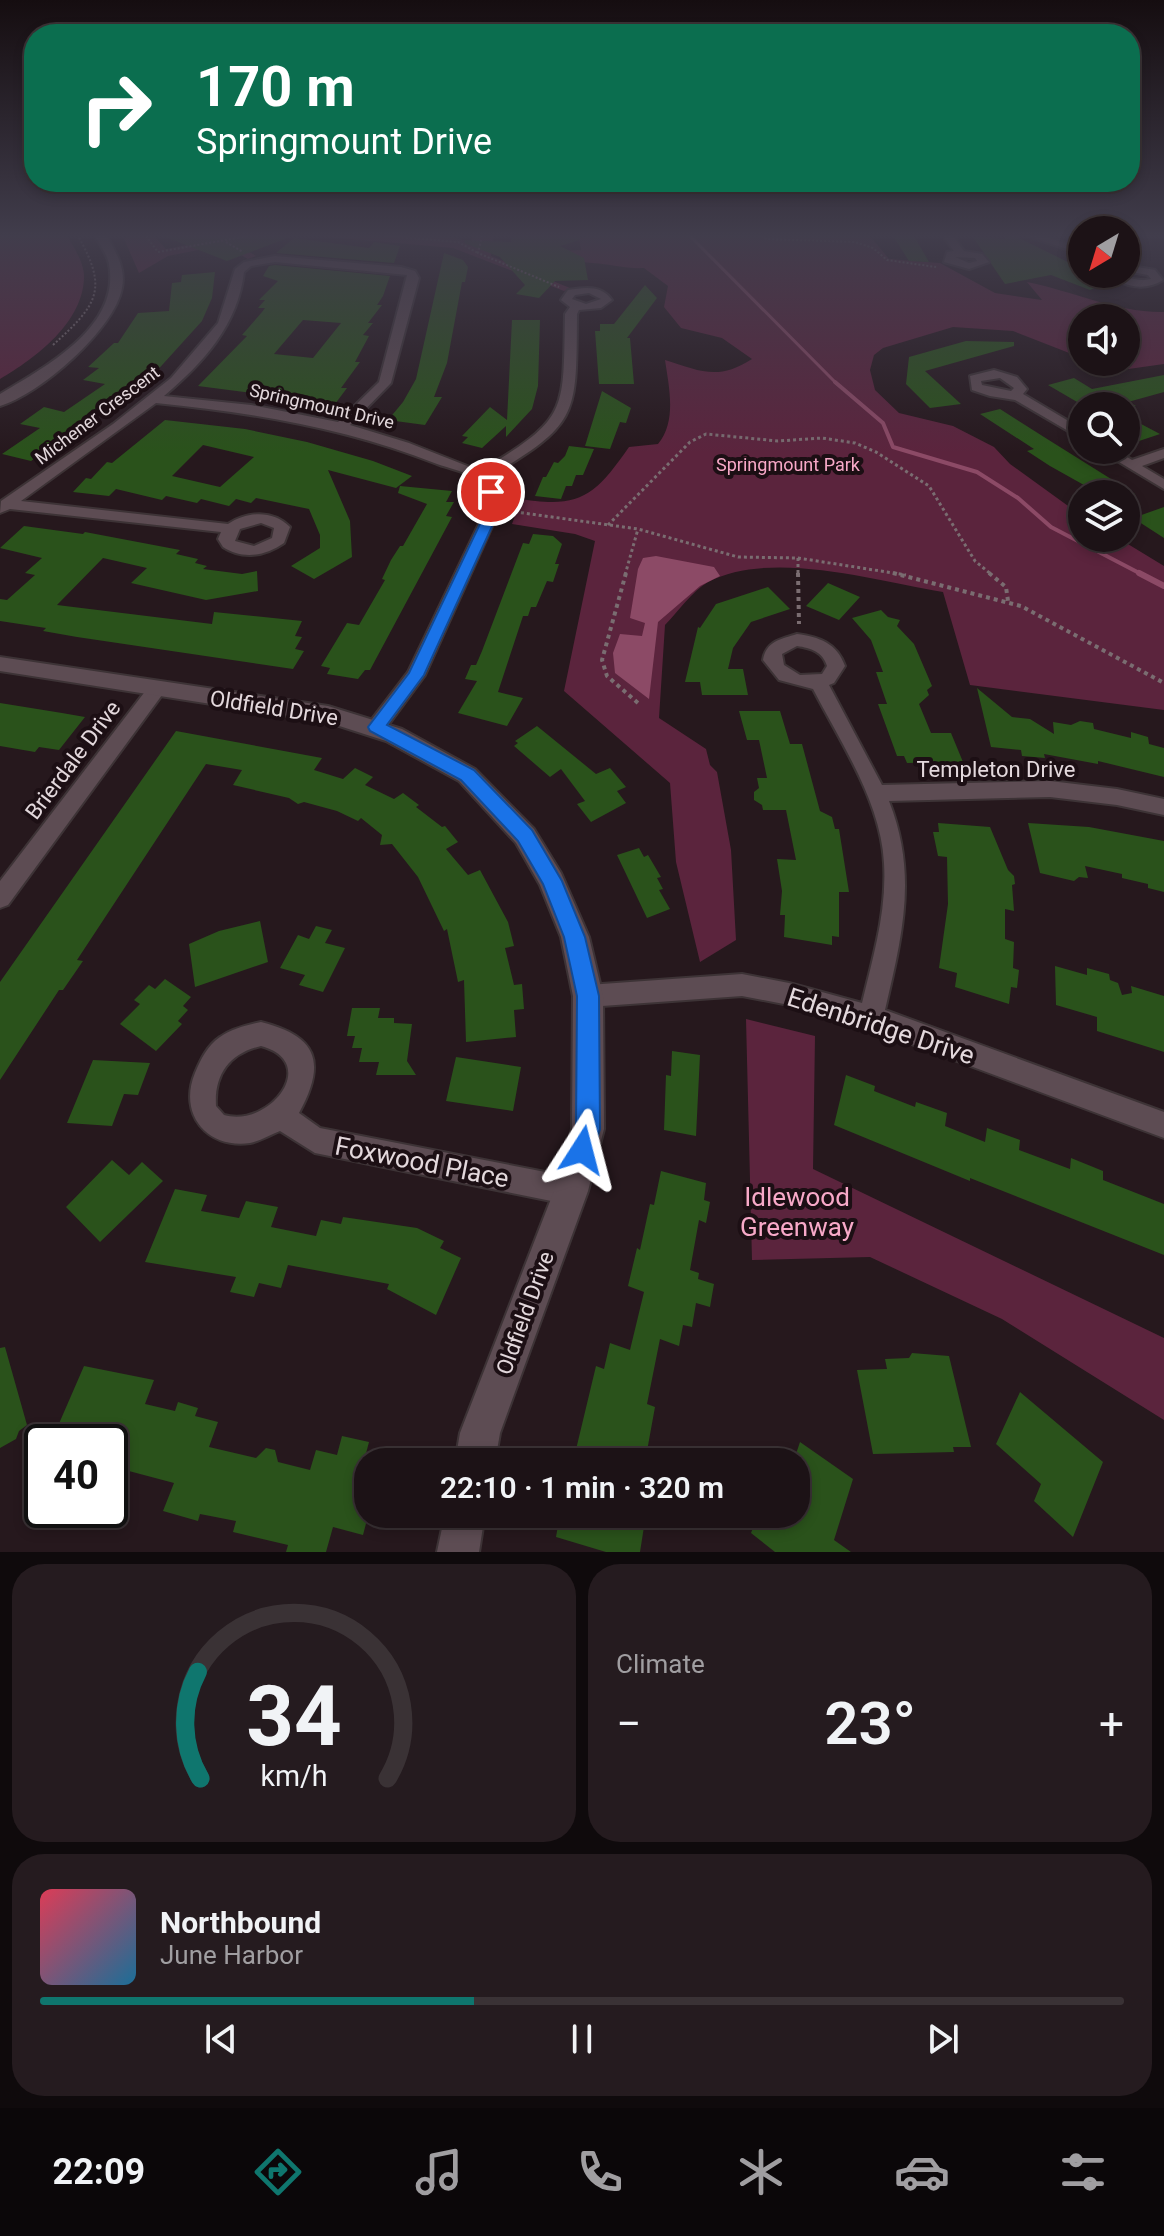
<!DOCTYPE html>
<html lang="en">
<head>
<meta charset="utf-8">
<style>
	:root { --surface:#1c1216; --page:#251b1f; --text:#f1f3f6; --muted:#a09ea1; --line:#3a3235; --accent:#0f766e }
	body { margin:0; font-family:Roboto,sans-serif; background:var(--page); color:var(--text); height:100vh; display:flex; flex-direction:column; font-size:30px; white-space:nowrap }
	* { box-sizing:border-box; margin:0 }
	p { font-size:26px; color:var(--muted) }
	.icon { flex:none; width:44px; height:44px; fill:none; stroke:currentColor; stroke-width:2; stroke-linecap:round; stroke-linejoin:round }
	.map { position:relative; height:1552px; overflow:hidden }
	.sheet { display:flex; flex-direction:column; gap:12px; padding:12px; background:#0f0a0c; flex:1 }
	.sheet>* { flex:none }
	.top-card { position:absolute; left:24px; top:24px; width:1116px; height:168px; border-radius:32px; box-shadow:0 4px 12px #0003,0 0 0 2px var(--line); background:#0b6e4f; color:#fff; overflow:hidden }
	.needle { width:52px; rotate:218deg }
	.fabs { position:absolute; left:1068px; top:216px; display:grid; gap:16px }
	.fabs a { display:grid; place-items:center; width:72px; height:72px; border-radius:50%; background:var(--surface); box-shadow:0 4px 12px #0003,0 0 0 2px var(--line); font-size:40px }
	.speed { position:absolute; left:24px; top:1424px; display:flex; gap:16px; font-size:40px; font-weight:700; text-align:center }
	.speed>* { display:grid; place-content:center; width:104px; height:104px; border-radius:50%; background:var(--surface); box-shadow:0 4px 12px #0003,0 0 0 2px var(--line); line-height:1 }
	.speed .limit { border:4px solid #111; border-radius:12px; background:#fff; color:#111 }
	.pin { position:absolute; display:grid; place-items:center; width:68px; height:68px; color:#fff; margin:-34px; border:4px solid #fff; border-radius:50%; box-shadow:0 2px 8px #0007 }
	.me { position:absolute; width:88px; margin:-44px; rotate:9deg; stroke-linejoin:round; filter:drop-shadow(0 0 6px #0008) }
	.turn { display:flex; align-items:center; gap:28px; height:168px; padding:0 40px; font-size:36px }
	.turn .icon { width:104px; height:104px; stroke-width:2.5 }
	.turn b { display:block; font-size:56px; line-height:68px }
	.big { font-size:60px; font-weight:600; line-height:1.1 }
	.sheet .tile { flex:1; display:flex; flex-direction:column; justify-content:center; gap:12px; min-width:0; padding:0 28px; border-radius:32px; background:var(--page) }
	.sheet .dial { align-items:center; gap:0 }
	.dial svg { height:208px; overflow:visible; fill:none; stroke:var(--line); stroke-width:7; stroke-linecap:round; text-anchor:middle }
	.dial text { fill:var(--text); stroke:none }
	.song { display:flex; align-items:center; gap:24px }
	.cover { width:96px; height:96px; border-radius:12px; background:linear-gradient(135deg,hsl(350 70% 55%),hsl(200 70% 35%)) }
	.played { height:8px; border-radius:4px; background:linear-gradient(90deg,var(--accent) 40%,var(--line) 40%) }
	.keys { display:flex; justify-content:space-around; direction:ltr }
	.heat { display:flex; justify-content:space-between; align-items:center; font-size:44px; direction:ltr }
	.sheet .tiles { flex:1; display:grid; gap:12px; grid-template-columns:1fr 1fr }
	.tile:last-child { grid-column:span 2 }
	.trip { position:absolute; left:354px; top:1448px; width:456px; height:80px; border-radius:32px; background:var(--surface); box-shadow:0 4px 12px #0003,0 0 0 2px var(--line); font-weight:600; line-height:80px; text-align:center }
	.dock { display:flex; height:128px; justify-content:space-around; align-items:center; background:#0b0709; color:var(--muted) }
	.dock .icon { width:56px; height:56px }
	.dock .selected { color:var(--accent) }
	.dock b { font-size:36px; color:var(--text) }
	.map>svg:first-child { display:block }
</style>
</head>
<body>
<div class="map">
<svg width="1164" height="1552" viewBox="0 0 1164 1552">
	<rect width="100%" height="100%" fill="#26181d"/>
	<path fill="#5b243d" d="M0 236H67C74 247 84 263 84 276 84 322 36 358 0 379Z
		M128 236H154L166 249 234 236H273L235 243 256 256 248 259 223 245 168 256 139 273 124 239Z
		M317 236C356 236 437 228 471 243L472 236H493L491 256 570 288 564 291 453 248Z
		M587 236H870L889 259 940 263 995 293 1042 300 1027 282C1073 291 1117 313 1164 312V364L1107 372 1089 362H1126V318H1082V358L1013 331 953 327 883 348 874 355 870 370 875 390 899 413 953 426 994 447 1010 464 1082 516V538H1118L1164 566V710L970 685 943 592C875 581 772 549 708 582 692 591 678 612 665 625L659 718 706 749 710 765 717 772 731 850 736 940 700 962 676 862 670 783 564 691 595 541 575 534 512 524 517 510 515 498C578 509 593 499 629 447L658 444C677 421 669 387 665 360 700 371 718 381 752 359L722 338 681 328 664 307 668 286 644 268C626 269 611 264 592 263 565 260 541 261 514 253L581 250 579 239Z
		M746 1019 815 1036 813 1169 1164 1338V1420L1002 1319 870 1257 752 1260Z"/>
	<path fill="#8c4a66" d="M656 556 714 567 720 576 700 586 658 622 649 699 615 673 613 653 620 634 642 636 645 623 630 618 638 569 643 558Z"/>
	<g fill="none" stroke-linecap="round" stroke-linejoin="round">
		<path stroke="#8c4a66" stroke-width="3" d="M690 236 837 384"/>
		<path stroke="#8c4a66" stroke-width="4" d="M835 382 883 423 893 447 977 472 1018 498 1051 527 1143 575"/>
		<path stroke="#8c4a66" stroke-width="6" d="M1139 573 1164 586"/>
	</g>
	<path fill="#2a521b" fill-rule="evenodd" d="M163 236H290V237L227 261Z
		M512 236H580V240L560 246 584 258 588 280 555 281 539 298 516 294 525 285 500 257 464 243 465 240 511 242Z
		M893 236H914L929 262 909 261Z
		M1006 236H1015L1082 269V274H1092L1108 282 1090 290 1051 275 1005 284 973 237 1005 239Z
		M294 238 369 248 374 242 400 246 394 263 276 253Z
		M444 253 463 260 468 267 465 282H462L447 363 434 397H442L425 425 388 420 403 402 416 379Z
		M275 265 390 276 383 296 377 305H382L368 323H373L363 335 369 336 355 362H360L341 388H347L335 404 198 386 247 336 242 335 262 312 265 308H258L265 300H259L278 281 263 276 269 266ZM303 320 341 323 313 358 274 354Z
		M215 272 212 298 202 321 154 374 31 461 2 454 40 428 20 424 44 407 64 412 105 384 83 380 99 368 88 367 114 343H118L138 313 169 311 172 283 181 282 182 275Z
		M645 285 657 298 627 338H630L634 384H599L595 331H600V324H614Z
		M512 320H540L538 386 532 409 506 437V426L482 448 462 443 468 437 462 436 490 407 507 420Z
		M966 341 1014 342V346L925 371 961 404 930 408 906 384 909 357Z
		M1164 375V392L1128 402 1136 406H1084L1048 385 1074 378 1092 389Z
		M602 391 631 408 626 423 620 422 610 449 585 446Z
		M1000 409 1044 437 1135 494H1100L1050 466 1027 451 1034 449 980 414Z
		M1126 416 1160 434 1133 443 1126 438Z
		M165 420 245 429 307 442 373 461 412 476 396 488 328 470 350 521 352 557 314 579 291 566 320 548V535L309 509 256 498 251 503 236 499 229 506 201 499 197 503 166 496 162 500 116 489 109 496 73 492 86 478 91 479 107 462 112 463ZM203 445 254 457 220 487 172 476Z
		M569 446 594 449 583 475H576L572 486H566L561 499 535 496 543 477H546L554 462 558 463 565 456Z
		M400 486 452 491 446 502H454L446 516 452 517 370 670H365L358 679 327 674 330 668 321 666 347 623 359 625 385 580 382 579 391 560 400 546H403L427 504 398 493Z
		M1164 507V538L1133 518Z
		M24 526 83 534 85 532 180 550 176 554 198 559 195 563 207 566 203 569 242 574 257 571 258 591 206 600 131 583 147 568 103 558 57 605 212 624 214 612 302 621 295 636 302 637 295 649 304 651 293 669 77 637 43 631 46 628 0 621V599L7 600 35 575 25 573 42 558 0 548Z
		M533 534 553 536 562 544 555 564H559L553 582 547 581 536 607H531L528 616H523L498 692 523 698 507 726 458 713 477 681 465 679 471 665H476L482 651 523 543 529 544Z
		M828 583 860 597 839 620 806 606Z
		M768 587 790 609 751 622 733 648 728 669H743L748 695H702L700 682H685L698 627 700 628 716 604Z
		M881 610 888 617 900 620 897 626 914 644 932 686 927 690 929 695 919 704 931 733H951L963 762 907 763 904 756H897L878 704H887L876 672H883L871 640 852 618Z
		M977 688 1012 717 1030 719 1054 734 1053 722 1071 725 1080 721 1093 723 1094 729 1131 738V732L1148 737 1149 744 1164 748V777L1098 761V764L1044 754 1045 758 1022 756 1021 750 991 747Z
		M0 703 62 713 85 717 59 750 39 747 35 752 0 746Z
		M739 711H780L790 744H802L820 811 832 817 835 829H839L849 892H839V937L832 936V945L784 937 785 915H780L782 891 777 859 796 860 786 810H763L762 805 754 800V792L759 788 757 778H767L759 740H747Z
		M537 726 596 774 610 768 626 787 617 791 626 803 591 822 577 804 585 801 561 769 550 777 514 746 518 743 515 741Z
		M176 731 322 758 314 770 343 779 355 768 373 777 365 785 394 799 403 793 419 805 416 807 442 827 445 826 458 842 446 849 468 875 480 870 508 922 514 946 505 948 514 985 522 984 524 1009 514 1010 516 1037 466 1042 464 980 458 982 447 929 444 931 418 877 392 844 380 845 382 835 361 818 358 821 337 811 304 802 298 804 289 798 233 785 242 770 206 764 77 960 83 961 63 990H59L0 1080V982Z
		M938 823 990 827 1008 870 1014 876 1015 884 1012 885 1014 911 1005 909V939L1014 942 1013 968 1019 970 1017 988 1011 987 1009 1004 955 987 957 973 939 968 948 904 947 857 938 856 933 832H939Z
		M1028 823 1089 827 1164 841V892L1148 888V884L1122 878V874L1085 866 1088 878 1079 877 1074 881 1040 873Z
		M639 848 644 857 648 855 661 877 657 878 663 889 659 890 670 909 647 918 617 855Z
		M260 921 268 962 195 987 189 944 219 931Z
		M316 926 332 930 325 943 345 948 323 992 299 985 305 975 280 968 298 935 309 939Z
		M1055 966 1087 975V968L1109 974 1110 980 1118 983 1122 995 1132 993 1131 986 1164 996V1052L1097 1031V1017L1056 1005Z
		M165 979 191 997 183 1006 188 1010 178 1021 182 1024 156 1051 120 1024 140 1004 134 1000 149 985 155 989Z
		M352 1008H380L378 1018H394V1023L412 1024 407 1061 416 1075H376L379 1062H359L362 1048H352L355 1036H347Z
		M672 1051 700 1055 696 1136 664 1130 666 1075 671 1076Z
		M456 1057 521 1067 513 1111 446 1101Z
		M93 1060 150 1063 138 1095 124 1094 112 1126 67 1123Z
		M846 1075 875 1086 874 1091 915 1107 916 1102 947 1113 945 1126 985 1142 987 1128 1020 1140 1019 1150 1070 1169 1071 1158 1103 1171V1180L1164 1204V1255L970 1178V1181L834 1125Z
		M112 1160 129 1175 142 1162 163 1181 100 1242 66 1207Z
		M661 1171 706 1183 704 1200 710 1202 706 1223 699 1220 690 1270 699 1273 698 1279 714 1284 710 1307 696 1303 692 1327 683 1325 679 1346 660 1339 647 1404 655 1407 645 1462H573L596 1366 604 1369 610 1343 630 1350 644 1292 628 1286 637 1248 640 1250 650 1204 654 1205Z
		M175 1189 207 1195 201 1211 239 1218 246 1201 278 1207 271 1227 316 1236 321 1220 341 1224 343 1217 417 1228 444 1241 440 1248 461 1258 436 1315 387 1289 389 1284 288 1265 281 1288 259 1283 254 1297 230 1292 236 1277 145 1262Z
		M5 1347 27 1425 19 1431 16 1439 0 1448V1348Z
		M912 1353 949 1356 971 1447H953L954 1452 873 1454 857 1370 887 1369 885 1359 909 1358Z
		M84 1366 154 1380 145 1404 175 1411 178 1402 198 1408 195 1416 218 1422 209 1447 256 1458 266 1448 275 1450 278 1462 310 1470 316 1450 337 1455 342 1436 369 1442 364 1461 368 1462V1516L363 1535 333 1527 326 1552H286L288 1545 233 1532 236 1521 200 1514 198 1521 163 1511 174 1483 110 1466V1442H51Z
		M1020 1392 1103 1462 1073 1537 1034 1501 1041 1484 996 1444Z
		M800 1442 853 1479 834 1540 851 1552H775L751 1533 758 1514H796V1454Z
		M560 1514H646L640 1552H606L556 1537Z"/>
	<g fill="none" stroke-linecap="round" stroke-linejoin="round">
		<g stroke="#3d3336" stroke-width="4">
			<path id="street" d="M943 236H953L964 251 982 254 989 262 969 269 944 262 947 252 954 251ZM955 257 975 258 977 261 969 263Z
				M1027 236H1042L1082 248V254Z
				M275 256 401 267 415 271 419 278 391 383 350 425 409 443 480 471C569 418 563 413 565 314L570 307 561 300 568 290C585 287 602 285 612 300L601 308 579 310 577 314C576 416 580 423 489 477L498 492 500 509 425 675 383 732 376 734 366 727 408 672 486 509C484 499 484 488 477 480 468 472 448 468 437 464 346 428 254 413 156 403L21 501 228 524C248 511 273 510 290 527L284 543C265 556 243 560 223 547L218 539 221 532 10 509 0 513 1 501 113 424 171 378 218 323 235 269 244 262ZM275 262 407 275 379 382 338 422 251 405 164 396C203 363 238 325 244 272L251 266ZM589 293 601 299 586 304 572 299 575 295ZM261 523 274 528 272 538 254 546 235 541 240 529Z
				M1126 265 1155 270 1163 280C1146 291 1124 288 1109 274 1124 274 1135 283 1151 279L1148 275 1126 271Z
				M994 370 1017 377 1027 389 1023 394 1082 429V439L1015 400 990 396 972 390 970 376ZM1000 378 1014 388 1011 391 982 385 981 381Z
				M1164 449V458L1142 466 1164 479V489L1099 450H1116L1132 460Z
				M797 634C819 637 837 643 845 666L834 683 829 685 882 785 1050 781 1117 789 1164 799V815L1117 805 1050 797 889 801C918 875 902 936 885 1010L1164 1112V1138L871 1029 789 1005 742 996 588 1007 579 1004 576 996 579 988 588 985 742 974 789 983 862 1003C873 957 887 911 884 863 881 802 841 743 813 689L779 680 763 660C766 641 781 639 797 634ZM797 646C811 648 823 652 827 666L822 674 800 675 784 665 782 654Z
				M156 684 162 685 165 690 162 695 8 905 0 908V881L150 685Z
				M261 1022C317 1036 327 1062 299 1113L320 1128 571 1177 581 1181 585 1191 581 1201 571 1205 315 1153 280 1131C270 1135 260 1141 250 1143 207 1149 178 1114 195 1073 201 1059 207 1046 220 1037 231 1029 247 1025 261 1022ZM261 1046C321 1062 270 1128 224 1115L216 1106C214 1074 230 1053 261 1046Z"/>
		</g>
		<g stroke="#3d3336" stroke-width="4">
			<path id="secondary" d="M95 236H107C116 253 126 268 122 288 115 329 39 395 0 406V394C45 367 121 327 109 264 107 254 100 245 95 236Z
				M0 657 328 706 402 729 475 769 534 829 561 873 589 937 603 996 604 1129 588 1191 500 1433 495 1462H455L460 1433 554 1191 572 1129 573 996 561 937 540 885 516 843 459 781 386 741 327 722 0 671Z
				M445 1514H485L479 1552H437Z"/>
		</g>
		<path stroke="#7a6d71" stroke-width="2" stroke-dasharray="2 2" stroke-linecap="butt" d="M146 236 158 252 248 236
			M386 236 458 242 478 253
			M482 236 478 253 559 287
			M761 236 766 239 855 242 873 248 887 260 936 267
			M226 242 243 252
			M53 345C97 305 109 290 78 236"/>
		<path stroke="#7a6d71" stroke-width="3" stroke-dasharray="3 3" stroke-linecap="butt" d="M509 511 638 529 738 557 798 558 906 575
			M608 525 690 442 706 434 778 441 822 438 855 443 876 452 929 486 975 561 992 575
			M798 558V575
			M625 575 638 529"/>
		<path stroke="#7a6d71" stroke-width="4" stroke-dasharray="4 4" stroke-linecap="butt" d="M626 573 602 660 607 676 638 703
			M798 573 799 624
			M893 573 1021 606 1164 683
			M989 573 1006 587 1008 601"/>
		<use href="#street" fill="#5d4c53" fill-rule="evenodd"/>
		<use href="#secondary" fill="#5d4c53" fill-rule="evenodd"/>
	</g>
	<linearGradient id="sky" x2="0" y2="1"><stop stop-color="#150d10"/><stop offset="0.52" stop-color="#413d4c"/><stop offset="1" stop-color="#413d4c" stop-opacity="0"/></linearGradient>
	<rect width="1164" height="453" fill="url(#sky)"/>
	<path fill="#1a73e8" stroke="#114b97" stroke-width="2" d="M491 488 497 492 500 509 424 675 387 725 474 770 532 830 562 881 585 937 599 996 600 1129 591 1158 582 1162 573 1158 570 1150 576 1129 577 996 564 937 543 884 518 841 461 780 370 731 368 727 409 673 487 509 484 492Z"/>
	<g text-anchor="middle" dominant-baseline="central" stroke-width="8" stroke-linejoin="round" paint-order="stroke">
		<g font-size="18" fill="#e3d8dc" stroke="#1c0f14">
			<text transform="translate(322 406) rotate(13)">Springmount Drive</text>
			<text transform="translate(97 415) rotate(-37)">Michener Crescent</text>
		</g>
		<g font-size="18" fill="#f8a9c8" stroke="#1c0f14">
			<text x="788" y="464">Springmount Park</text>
		</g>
		<g font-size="22" fill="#e3d8dc" stroke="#1c0f14">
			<text transform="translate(274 708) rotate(9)">Oldfield Drive</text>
			<text transform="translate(73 760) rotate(-53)">Brierdale Drive</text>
			<text x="996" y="769">Templeton Drive</text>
			<text transform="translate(525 1313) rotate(-70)">Oldfield Drive</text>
		</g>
		<g font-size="26" fill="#e3d8dc" stroke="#1c0f14">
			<text transform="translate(881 1026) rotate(18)">Edenbridge Drive</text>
			<text transform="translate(422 1162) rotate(11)">Foxwood Place</text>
		</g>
		<g font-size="26" fill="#f8a9c8" stroke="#1c0f14">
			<text x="797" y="1197">Idlewood<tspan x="797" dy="30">Greenway</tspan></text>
		</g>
	</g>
</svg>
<div class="fabs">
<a><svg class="needle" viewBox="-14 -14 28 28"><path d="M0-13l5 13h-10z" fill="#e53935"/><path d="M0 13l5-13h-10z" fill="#a09ea1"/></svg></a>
<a><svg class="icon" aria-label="sound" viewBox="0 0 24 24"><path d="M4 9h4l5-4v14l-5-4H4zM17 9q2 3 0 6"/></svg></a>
<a><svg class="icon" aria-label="search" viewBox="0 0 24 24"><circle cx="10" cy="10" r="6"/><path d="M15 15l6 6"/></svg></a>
<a><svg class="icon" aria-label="layers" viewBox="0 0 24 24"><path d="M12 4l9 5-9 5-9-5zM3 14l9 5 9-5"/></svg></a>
</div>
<div class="speed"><div class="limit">40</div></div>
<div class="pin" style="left:491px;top:492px;background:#d93025"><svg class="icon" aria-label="arrive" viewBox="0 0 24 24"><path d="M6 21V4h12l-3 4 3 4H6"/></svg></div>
<svg class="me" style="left:582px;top:1150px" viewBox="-20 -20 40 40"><path d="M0-17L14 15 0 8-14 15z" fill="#1a73e8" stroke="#fff" stroke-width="4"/></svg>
<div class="trip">22:10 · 1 min · 320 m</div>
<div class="top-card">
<div class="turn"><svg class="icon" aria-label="right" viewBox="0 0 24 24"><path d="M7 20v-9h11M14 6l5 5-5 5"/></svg><div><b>170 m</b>Springmount Drive</div></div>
</div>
</div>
<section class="sheet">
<div class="tiles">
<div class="tile dial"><svg viewBox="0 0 100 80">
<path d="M14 69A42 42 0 1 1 86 69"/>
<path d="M14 69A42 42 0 0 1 13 28" stroke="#0f766e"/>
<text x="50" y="56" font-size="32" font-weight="700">34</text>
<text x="50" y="72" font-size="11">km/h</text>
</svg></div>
<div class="tile"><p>Climate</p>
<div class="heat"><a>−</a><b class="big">23°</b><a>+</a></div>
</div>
<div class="tile">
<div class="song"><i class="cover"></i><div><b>Northbound</b><p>June Harbor</p></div></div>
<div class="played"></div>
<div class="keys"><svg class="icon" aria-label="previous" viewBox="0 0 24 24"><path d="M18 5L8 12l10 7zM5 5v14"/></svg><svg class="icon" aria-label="pause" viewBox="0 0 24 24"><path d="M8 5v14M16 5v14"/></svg><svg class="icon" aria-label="next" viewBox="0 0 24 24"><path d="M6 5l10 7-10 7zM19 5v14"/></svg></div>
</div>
</div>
</section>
<nav class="dock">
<b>22:09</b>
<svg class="icon selected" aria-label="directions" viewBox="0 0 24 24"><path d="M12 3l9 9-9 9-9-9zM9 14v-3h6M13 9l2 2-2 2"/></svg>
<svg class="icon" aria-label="music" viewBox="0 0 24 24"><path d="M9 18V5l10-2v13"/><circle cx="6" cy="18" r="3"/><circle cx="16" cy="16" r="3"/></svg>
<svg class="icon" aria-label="phone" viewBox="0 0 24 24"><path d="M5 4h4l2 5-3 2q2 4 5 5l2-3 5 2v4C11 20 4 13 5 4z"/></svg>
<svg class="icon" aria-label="climate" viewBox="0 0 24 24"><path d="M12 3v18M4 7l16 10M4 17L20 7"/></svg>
<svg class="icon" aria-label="car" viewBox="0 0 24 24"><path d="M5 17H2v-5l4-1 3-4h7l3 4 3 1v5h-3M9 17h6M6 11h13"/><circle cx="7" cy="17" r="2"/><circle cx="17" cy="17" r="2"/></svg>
<svg class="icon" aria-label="filters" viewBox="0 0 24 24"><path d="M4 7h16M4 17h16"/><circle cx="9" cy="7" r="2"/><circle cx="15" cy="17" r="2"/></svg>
</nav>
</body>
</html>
